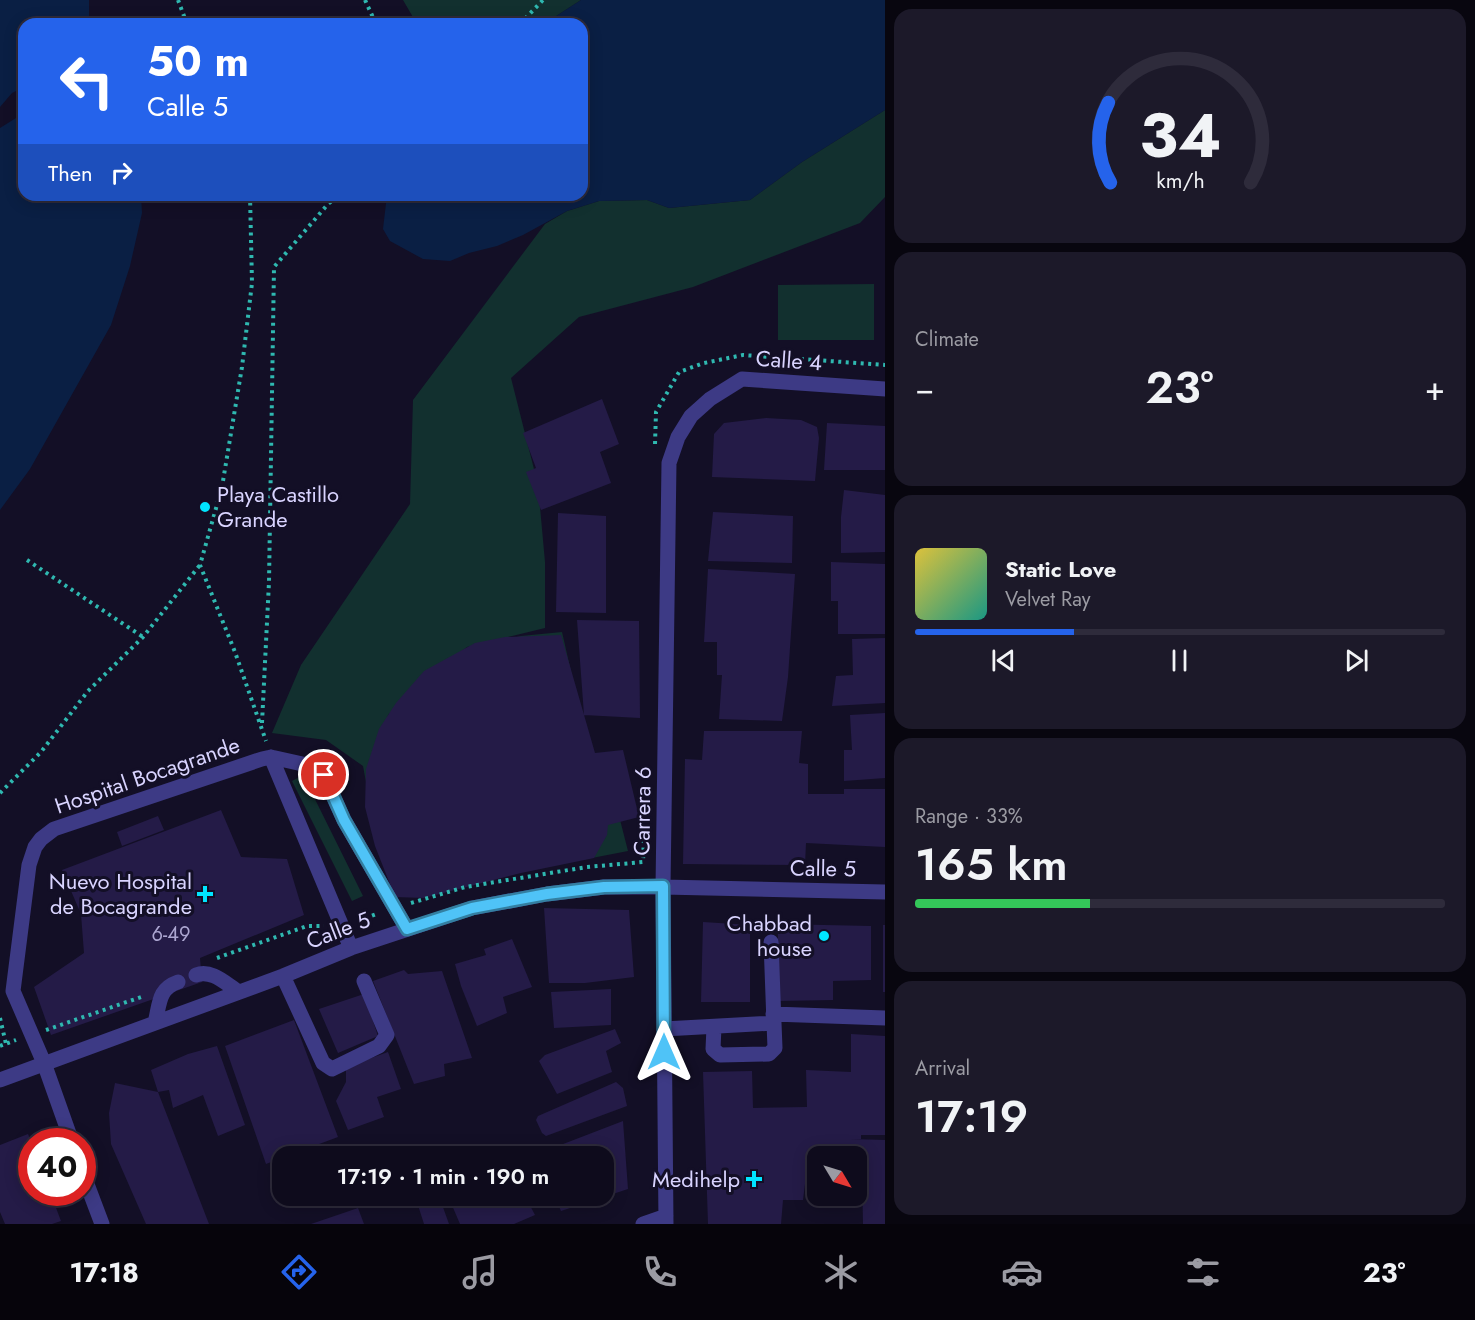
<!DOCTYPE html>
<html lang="en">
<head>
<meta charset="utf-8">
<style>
	:root { --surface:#0e0b1c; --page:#1c1929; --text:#f1f3f6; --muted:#9b9ba3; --line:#2e2b3b; --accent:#2563eb }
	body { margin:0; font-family:Jost,sans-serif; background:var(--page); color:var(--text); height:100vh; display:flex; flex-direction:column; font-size:22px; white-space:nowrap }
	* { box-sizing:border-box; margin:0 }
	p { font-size:20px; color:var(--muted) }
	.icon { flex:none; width:33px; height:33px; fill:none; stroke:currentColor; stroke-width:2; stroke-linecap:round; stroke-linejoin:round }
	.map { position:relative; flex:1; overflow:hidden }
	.panel { display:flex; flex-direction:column; gap:9px; padding:9px; background:#08060f; width:590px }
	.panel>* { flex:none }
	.banner { position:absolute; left:18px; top:18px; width:570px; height:183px; border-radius:18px; box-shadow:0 3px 15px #0003,0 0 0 2px var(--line); background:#2563eb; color:#fff; overflow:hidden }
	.needle { width:39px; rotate:128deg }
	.tools { position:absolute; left:807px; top:1146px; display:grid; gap:12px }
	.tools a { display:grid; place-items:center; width:60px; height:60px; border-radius:12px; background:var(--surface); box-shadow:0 3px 15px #0003,0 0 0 2px var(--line); font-size:30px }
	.speed { position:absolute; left:18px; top:1128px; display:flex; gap:12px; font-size:30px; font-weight:700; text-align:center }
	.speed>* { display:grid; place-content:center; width:78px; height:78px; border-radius:50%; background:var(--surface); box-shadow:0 3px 15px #0003,0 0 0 2px var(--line); line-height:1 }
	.speed .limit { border:9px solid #d22; background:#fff; color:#111 }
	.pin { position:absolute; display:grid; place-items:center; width:51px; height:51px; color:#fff; margin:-26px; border:3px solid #fff; border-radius:50%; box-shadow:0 2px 6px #0007 }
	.me { position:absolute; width:66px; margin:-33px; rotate:0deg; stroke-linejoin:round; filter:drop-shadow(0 0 4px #0008) }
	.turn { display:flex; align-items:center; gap:21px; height:126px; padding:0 30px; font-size:27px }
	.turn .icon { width:78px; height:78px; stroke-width:2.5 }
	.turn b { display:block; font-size:42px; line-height:51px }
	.then { display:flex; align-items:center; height:57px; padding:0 30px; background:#0003; gap:12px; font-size:22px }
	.big { font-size:45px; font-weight:600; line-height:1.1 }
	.panel .tile { flex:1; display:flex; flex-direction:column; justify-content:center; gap:9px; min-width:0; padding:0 21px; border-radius:18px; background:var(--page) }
	.panel .dial { align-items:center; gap:0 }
	.dial svg { height:156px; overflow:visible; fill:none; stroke:var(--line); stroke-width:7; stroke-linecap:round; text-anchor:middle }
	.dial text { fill:var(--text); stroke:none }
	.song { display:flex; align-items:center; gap:18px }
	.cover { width:72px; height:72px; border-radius:9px; background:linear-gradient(135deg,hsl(50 70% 55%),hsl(170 70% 35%)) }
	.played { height:6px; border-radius:3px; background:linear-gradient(90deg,var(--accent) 30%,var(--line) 30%) }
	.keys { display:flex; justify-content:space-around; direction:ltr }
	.heat { display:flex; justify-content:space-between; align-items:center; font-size:33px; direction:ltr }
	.charge { height:9px; border-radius:4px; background:linear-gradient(90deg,#34c759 33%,var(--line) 0) }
	.trip { position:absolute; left:272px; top:1146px; width:342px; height:60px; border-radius:18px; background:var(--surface); box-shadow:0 3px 15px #0003,0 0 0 2px var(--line); font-weight:600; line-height:60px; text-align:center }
	.menu { display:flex; height:96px; justify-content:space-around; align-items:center; background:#06040b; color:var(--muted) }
	.menu .icon { width:42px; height:42px }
	.menu .active { color:var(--accent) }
	.menu b { font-size:27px; color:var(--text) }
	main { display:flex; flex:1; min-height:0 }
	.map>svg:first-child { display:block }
</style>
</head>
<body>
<main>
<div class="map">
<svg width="886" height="1224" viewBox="0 0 886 1224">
	<rect width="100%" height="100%" fill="#130f26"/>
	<path fill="#12302f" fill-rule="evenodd" d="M403 0H581L544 24H417Z
		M885 110V197L860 223 693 287 579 317 511 378 538 485 545 562V628L467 647 452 659 474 647 521 636 562 632 591 759 604 757 628 851 407 894 376 836 363 766 326 740 272 733 301 665 410 504 413 400 545 224 567 211 599 201 647 200 669 208 750 200 802 162ZM422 683 378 763 388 715Z
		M874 284V340H778V285Z
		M303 775 363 896 352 901 292 781Z"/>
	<path fill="#0a1f44" d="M0 0H89V24H24V87L12 93 0 107Z
		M581 0H885V110L802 162 750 200 669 208 647 200 599 201 567 211 523 235 497 246 469 253 450 261 423 259 390 241 383 229 387 195H582V24H544Z
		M24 113V195H141L142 213 130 266 111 325 30 469 0 510V128Z"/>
	<path fill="#241b47" d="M602 399 619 444 600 452 611 483 541 510 526 472 536 468 523 433Z
		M766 418 801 420 817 427 819 438 815 481 712 477 714 434 724 423Z
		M827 423 886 426V470H824Z
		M844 490 886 495V552L841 553V517Z
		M713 512 793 516 792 563 708 561Z
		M558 513 606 516V613L556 612Z
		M831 562 886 564V634H838V601H831Z
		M708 569 795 574 788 677 782 721 719 719 722 675H717V642H704Z
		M577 620 639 621 640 718 584 715Z
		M561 635 595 753 623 750 639 817 608 825 607 835 594 858 521 873 424 898 395 897 375 846 365 807 366 769 379 729 396 703 424 671 475 643 505 637Z
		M886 638V703L832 706 836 676 853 675 852 639Z
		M886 713V778L844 781V750H852L850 715Z
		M704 731H802L799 763 808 764V794H844V789H886V847L806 843 805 865 683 864 685 759 702 760Z
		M221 810 241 857 287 859 304 915 200 958 202 982 51 1035 34 987 84 953 81 914 62 870Z
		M158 816 164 830 122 846 117 832Z
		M544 908 629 910 634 977 585 983H549Z
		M703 922 750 925V1002H701Z
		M778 924 871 926V980L833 981V1000L777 1001Z
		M883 925H886V992H883Z
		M512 939 532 987 503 997 507 1013 477 1026 461 986 455 964 486 955 484 949Z
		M404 970 408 974 442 971 472 1058 444 1064 445 1076 414 1084 373 981Z
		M611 989V1025L554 1028 551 992Z
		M364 994 378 1036 338 1053 319 1009Z
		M294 1020 338 1137 287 1156H282V1158L266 1164 225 1046Z
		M615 1029 621 1043 606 1051 612 1072 557 1094 539 1061 545 1055Z
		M851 1034 886 1036V1135H861V1139H851L886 1140V1224H863L862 1175H856V1156H818V1176H806L803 1200H783L781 1224H708L703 1072 752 1071 753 1108 807 1107 806 1070 851 1072Z
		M217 1046 245 1125 218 1136 203 1095 173 1108 169 1090 158 1092 151 1070 188 1054Z
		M388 1052 401 1089 377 1097 384 1117 348 1130 336 1101 346 1082V1067Z
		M616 1082 623 1088 627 1106 546 1136 542 1133 536 1120 538 1116Z
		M115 1083 158 1092 209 1224H146L111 1144 109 1113Z
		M623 1121 628 1189 561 1211 554 1196H603V1156H532Z
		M28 1134 32 1144V1192H50L61 1221 52 1224H5L0 1212V1145Z
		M427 1196H439L449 1224H424L416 1199Z
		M448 1196H525L535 1215 514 1224H460Z
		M358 1208 364 1224H311Z"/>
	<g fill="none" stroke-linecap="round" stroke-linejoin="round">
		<path stroke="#2fb8b0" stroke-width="4" stroke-dasharray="3 4.5" stroke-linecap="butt" d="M178 0 187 24
			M365 0 376 24
			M520 24 543 0
			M250 195 252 283 242 367 222 487 200 565 235 652 266 741
			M655 444 656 412 679 372 704 363 743 355 886 365
			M27 560 143 637
			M262 723 269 582 274 267 328 204 340 195
			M0 793 41 752 88 691 143 637 200 565
			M411 903 465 887 587 867 643 862 644 835
			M358 921 379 913
			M217 958 307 926H324
			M0 1018 6 1044
			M46 1030 144 996
			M0 1046 16 1040"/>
		<path stroke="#3d3a85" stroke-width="15" d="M271 757 351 948
			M771 942 774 1023
			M196 975C212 969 226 984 239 992
			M283 976 323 1063 332 1069 379 1046 387 1035 364 981
			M773 1014 886 1018
			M155 1023C160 1003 158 989 178 982
			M664 1029 774 1023 775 1048 769 1054 720 1055 713 1049 714 1027
			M0 1080 283 976 351 948 472 908 547 894 604 887H663L886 892
			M72 1142 44 1063 13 991 29 865 35 847 41 839 54 829 262 759 271 757 316 767 322 772 344 820 407 929
			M82 1171 102 1224
			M643 1224 666 1216
			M666 1224 663 887 669 463 678 437 691 416 710 399 742 379 886 389"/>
	</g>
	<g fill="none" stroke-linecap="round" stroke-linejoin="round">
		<g stroke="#337fa1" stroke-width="15">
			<path id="route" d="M324 775 344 820 407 929 472 908 547 894 604 887 663 886 664 1052"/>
		</g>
		<use href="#route" stroke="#4fc3f7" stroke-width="10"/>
	</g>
	<g fill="#00e5ff" stroke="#130f26" stroke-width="2">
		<circle cx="205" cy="507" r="6"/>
		<path d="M202 885h6v6h6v6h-6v6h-6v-6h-6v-6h6z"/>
		<circle cx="824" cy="936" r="6"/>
		<path d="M751 1170h6v6h6v6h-6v6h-6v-6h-6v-6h6z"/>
	</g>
	<g text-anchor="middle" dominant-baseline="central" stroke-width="6" stroke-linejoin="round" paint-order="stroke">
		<g font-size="20" fill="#aca6d1">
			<text x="171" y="934">6-49</text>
		</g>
		<g font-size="22" fill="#d9d4ff" stroke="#130f26">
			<text transform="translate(789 360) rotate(4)">Calle 4</text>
			<text transform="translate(147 775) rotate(-19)">Hospital Bocagrande</text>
			<text transform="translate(642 811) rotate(-89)">Carrera 6</text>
			<text transform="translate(823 868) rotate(1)">Calle 5</text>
			<text transform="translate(338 930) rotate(-21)">Calle 5</text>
		</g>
		<g font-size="22" fill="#d9d4ff" stroke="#130f26" text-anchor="end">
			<text x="217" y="494" text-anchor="start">Playa Castillo<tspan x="217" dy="25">Grande</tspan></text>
			<text x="192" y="881">Nuevo Hospital<tspan x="192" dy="25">de Bocagrande</tspan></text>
			<text x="812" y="923">Chabbad<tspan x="812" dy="25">house</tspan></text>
			<text x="740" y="1179">Medihelp</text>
		</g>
	</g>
</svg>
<div class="tools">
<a><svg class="needle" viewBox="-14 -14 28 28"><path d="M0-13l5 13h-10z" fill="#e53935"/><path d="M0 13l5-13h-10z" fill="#9b9ba3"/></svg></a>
</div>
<div class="speed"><div class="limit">40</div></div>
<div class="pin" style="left:324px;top:775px;background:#d93025"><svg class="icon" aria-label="arrive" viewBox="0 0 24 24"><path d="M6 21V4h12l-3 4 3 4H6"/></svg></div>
<svg class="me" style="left:664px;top:1052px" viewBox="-20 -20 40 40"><path d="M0-17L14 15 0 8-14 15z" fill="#4fc3f7" stroke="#fff" stroke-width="4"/></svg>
<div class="trip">17:19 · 1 min · 190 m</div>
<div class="banner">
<div class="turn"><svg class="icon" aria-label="left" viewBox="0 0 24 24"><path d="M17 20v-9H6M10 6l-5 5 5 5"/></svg><div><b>50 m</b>Calle 5</div></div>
<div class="then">Then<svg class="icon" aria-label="right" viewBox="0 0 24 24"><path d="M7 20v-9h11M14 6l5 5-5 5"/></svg></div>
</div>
</div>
<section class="panel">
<div class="tile dial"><svg viewBox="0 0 100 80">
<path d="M14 69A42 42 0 1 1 86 69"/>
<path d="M14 69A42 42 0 0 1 13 28" stroke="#2563eb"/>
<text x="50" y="56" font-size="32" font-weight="700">34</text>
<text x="50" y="72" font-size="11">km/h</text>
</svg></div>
<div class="tile"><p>Climate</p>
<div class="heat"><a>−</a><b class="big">23°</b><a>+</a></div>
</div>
<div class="tile">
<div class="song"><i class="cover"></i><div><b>Static Love</b><p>Velvet Ray</p></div></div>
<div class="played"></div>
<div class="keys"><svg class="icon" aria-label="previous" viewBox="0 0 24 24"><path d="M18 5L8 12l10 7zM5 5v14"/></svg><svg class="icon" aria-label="pause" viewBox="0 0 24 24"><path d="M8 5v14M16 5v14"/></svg><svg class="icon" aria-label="next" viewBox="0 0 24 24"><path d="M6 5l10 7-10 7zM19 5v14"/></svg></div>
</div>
<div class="tile"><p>Range · 33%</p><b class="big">165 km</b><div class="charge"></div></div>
<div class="tile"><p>Arrival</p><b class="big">17:19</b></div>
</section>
</main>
<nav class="menu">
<b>17:18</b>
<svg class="icon active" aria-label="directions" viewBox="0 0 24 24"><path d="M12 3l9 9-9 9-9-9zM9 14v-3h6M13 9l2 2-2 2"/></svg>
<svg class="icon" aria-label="music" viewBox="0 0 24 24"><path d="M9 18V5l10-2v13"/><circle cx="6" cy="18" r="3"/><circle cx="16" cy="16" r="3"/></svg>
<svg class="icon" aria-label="phone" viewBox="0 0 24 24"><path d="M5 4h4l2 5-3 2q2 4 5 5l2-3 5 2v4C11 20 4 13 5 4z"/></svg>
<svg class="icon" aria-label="climate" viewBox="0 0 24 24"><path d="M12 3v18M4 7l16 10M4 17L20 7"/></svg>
<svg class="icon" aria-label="car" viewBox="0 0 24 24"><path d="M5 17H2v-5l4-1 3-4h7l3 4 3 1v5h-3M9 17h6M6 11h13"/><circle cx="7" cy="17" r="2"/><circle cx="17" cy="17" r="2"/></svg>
<svg class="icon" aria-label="filters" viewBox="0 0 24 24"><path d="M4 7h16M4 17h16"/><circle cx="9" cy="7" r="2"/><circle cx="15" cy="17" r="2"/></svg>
<b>23°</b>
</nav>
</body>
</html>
